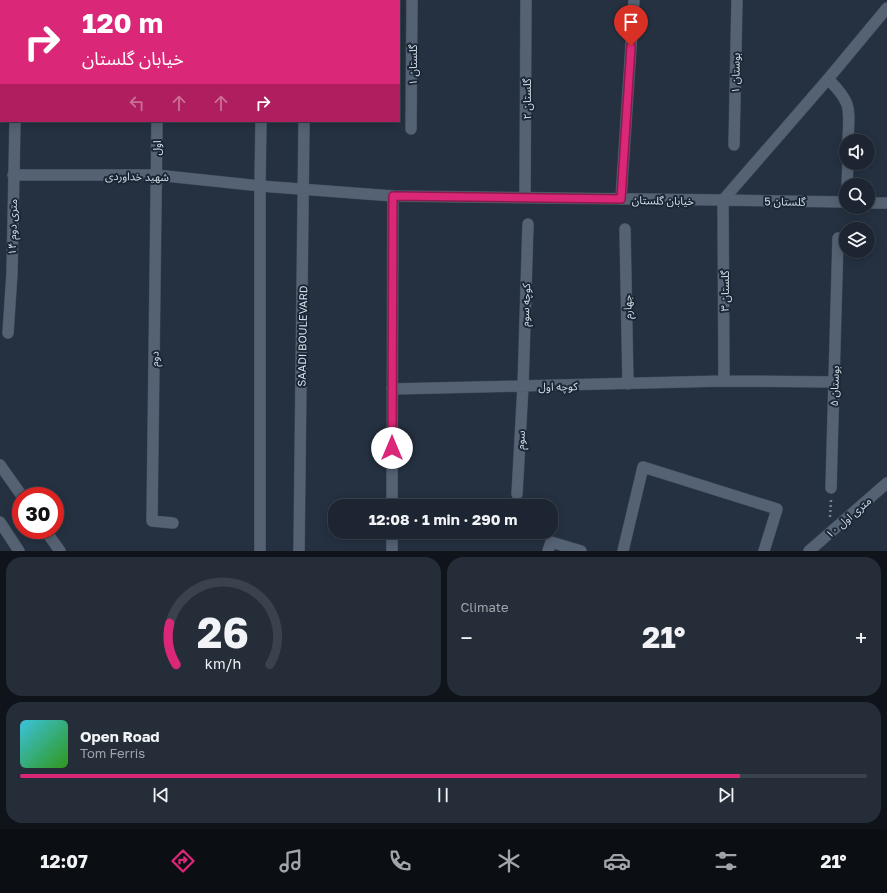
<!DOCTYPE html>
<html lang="en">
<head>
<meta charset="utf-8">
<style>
	:root { --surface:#1c2531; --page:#252d39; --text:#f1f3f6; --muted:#a0a5ab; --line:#3a424d; --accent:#db2777 }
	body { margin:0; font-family:"Golos Text","Noto Sans Arabic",sans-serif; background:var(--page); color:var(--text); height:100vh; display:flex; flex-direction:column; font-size:15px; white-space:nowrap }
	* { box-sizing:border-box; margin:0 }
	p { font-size:13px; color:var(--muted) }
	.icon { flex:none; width:22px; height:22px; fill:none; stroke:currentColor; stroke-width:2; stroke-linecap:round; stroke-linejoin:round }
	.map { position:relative; height:551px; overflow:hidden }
	.side { display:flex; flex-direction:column; gap:6px; padding:6px; background:#0f141b; flex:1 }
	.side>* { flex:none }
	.top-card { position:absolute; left:0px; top:0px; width:400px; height:122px; box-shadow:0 2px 10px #0003,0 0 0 1px var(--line); background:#db2777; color:#fff; overflow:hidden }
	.controls { position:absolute; left:839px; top:134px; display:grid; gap:8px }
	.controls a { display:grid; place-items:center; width:36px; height:36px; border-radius:50%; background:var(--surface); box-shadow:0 2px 10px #0003,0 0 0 1px var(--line); font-size:20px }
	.speed { position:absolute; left:12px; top:487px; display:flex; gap:8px; font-size:20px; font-weight:700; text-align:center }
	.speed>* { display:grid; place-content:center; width:52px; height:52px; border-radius:50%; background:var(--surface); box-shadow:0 2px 10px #0003,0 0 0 1px var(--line); line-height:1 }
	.speed .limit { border:6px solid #d22; background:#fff; color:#111 }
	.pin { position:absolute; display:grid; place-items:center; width:34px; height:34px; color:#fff; margin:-41px -17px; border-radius:50% 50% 50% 0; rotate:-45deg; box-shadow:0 0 4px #0007 }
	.pin .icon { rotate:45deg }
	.me { position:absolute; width:44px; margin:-22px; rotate:0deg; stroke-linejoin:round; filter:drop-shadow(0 0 3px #0008) }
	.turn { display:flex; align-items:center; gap:14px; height:84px; padding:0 16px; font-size:18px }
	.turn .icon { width:52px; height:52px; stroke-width:2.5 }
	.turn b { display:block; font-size:28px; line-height:34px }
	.lanes { display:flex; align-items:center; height:38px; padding:0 16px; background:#0003; justify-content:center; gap:20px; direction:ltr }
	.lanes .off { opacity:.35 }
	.big { font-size:30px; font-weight:700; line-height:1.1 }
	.side .widget { flex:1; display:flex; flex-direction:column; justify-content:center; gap:6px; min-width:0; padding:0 14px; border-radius:16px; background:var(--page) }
	.side .dial { align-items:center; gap:0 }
	.dial svg { height:104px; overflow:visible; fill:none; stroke:var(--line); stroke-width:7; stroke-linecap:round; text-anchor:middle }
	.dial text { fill:var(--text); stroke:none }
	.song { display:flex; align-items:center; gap:12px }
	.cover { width:48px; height:48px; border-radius:6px; background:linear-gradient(135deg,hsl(190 70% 55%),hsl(110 70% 35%)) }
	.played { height:4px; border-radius:2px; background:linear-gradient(90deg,var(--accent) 85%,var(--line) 85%) }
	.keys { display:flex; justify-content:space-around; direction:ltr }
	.heat { display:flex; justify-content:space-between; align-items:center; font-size:22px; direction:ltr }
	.side .tiles { flex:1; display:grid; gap:6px; grid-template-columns:1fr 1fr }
	.widget:last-child { grid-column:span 2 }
	.trip { position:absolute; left:328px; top:499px; width:230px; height:40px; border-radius:16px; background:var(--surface); box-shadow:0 2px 10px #0003,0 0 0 1px var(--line); font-weight:700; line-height:40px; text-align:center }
	.tab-bar { display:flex; height:64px; justify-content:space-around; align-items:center; background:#0b0f14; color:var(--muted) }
	.tab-bar .icon { width:28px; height:28px }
	.tab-bar .active { color:var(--accent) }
	.tab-bar b { font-size:18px; color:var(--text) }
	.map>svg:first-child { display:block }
</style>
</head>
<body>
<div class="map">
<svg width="887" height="551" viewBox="0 0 887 551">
	<rect width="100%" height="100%" fill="#253141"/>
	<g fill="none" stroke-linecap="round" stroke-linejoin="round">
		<g stroke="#414c59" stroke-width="12">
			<path id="minor" d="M18 1V0
				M157 1V0
				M828 79C853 104 849 108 848 141
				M157 121 152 521 173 523
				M411 129 412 0
				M734 145 737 0
				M13 175H156L260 186
				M847 185 848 163
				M525 197 526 0
				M621 199 634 0
				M868 203H887
				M625 229 628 384
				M8 333 12 273 15 121
				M724 381 723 200 846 202
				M392 389 724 381 834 382
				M831 488 838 238
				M517 494 523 386 528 224
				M392 506 393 196
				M392 551V532
				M548 551 551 542 581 551
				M623 551 643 467 777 509 764 551
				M809 551 887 483"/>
		</g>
		<g stroke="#414c59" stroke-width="12">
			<path id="tertiary" d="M260 186 393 196 723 200 828 79 887 8"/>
		</g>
		<g stroke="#414c59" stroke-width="12">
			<path id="secondary" d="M263 1V0
				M305 1V0
				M0 465 22 496
				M0 522 19 551
				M45 530 60 551
				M260 551V186L261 121
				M299 551 304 121"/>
		</g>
		<path stroke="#747e8c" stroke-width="2.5" stroke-dasharray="2 3" stroke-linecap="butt" d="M830 517 831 500"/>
		<use href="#minor" stroke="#546273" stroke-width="11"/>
		<use href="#tertiary" stroke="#546273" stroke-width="11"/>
		<use href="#secondary" stroke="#546273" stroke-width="11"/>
	</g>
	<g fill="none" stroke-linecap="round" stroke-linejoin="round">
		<g stroke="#8e194d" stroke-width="10">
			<path id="route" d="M392 448 393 196 621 199 631 46"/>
		</g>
		<use href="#route" stroke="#db2777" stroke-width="7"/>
	</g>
	<g text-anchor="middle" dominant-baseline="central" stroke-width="4" stroke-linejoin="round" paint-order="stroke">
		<g font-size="11" fill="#d5dde7" stroke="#1b2736">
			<text transform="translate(412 65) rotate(-90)">گلستان ۱</text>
			<text transform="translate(735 73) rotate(-89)">بوستان ۱</text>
			<text transform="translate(526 99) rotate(-90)">گلستان ۲</text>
			<text transform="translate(156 148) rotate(-90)">اول</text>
			<text transform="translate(137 176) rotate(1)">شهید خداوردی</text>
			<text transform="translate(663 200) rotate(1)">خیابان گلستان</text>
			<text transform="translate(785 201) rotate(1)">گلستان 5</text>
			<text transform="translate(12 227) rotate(-89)">۱۴ متری دوم</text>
			<text transform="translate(724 291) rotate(-90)">گلستان ۳</text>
			<text transform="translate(525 305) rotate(-88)">کوچه سوم</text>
			<text transform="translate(627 307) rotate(-91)">جهارم</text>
			<text transform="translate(302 336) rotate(-89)">SAADI BOULEVARD</text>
			<text transform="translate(154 359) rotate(-89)">دوم</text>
			<text transform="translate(558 386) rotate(-1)">کوچه اول</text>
			<text transform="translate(834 386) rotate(-88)">بوستان ۵</text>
			<text transform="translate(520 440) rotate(-87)">سوم</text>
			<text transform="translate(848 517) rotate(-41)">۱۰ متری اول</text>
		</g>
	</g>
</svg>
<div class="controls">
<a><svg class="icon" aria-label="sound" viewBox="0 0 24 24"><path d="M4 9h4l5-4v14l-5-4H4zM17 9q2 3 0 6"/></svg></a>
<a><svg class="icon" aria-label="search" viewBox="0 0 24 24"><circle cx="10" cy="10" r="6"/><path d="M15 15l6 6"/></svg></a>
<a><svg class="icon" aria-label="layers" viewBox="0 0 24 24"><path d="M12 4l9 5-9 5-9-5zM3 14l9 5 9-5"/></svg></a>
</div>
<div class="speed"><div class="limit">30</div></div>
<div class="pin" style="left:631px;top:46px;background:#d93025"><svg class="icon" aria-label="arrive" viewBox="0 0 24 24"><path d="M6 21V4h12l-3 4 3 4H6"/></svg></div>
<svg class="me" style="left:392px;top:448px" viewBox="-20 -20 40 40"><circle r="19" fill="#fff"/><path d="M0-13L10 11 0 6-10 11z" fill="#db2777"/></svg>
<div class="trip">12:08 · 1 min · 290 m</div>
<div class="top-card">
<div class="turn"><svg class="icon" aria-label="right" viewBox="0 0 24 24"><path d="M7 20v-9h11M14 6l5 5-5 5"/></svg><div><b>120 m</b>خیابان گلستان</div></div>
<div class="lanes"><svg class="icon off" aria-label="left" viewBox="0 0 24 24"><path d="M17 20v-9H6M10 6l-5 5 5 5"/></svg><svg class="icon off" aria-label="ahead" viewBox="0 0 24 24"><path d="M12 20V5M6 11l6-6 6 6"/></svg><svg class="icon off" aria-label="ahead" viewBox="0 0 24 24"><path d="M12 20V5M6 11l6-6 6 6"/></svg><svg class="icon" aria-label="right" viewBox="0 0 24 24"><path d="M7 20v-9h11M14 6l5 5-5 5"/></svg></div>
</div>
</div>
<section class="side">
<div class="tiles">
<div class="widget dial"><svg viewBox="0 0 100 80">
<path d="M14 69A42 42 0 1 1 86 69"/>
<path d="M14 69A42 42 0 0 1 9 37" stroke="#db2777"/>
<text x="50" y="56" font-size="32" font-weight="700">26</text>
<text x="50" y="72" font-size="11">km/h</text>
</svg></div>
<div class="widget"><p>Climate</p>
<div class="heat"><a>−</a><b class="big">21°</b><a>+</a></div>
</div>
<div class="widget">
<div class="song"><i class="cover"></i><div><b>Open Road</b><p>Tom Ferris</p></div></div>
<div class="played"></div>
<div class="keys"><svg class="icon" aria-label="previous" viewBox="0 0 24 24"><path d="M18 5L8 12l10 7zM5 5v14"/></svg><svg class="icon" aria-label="pause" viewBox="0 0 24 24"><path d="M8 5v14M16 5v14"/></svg><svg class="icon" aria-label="next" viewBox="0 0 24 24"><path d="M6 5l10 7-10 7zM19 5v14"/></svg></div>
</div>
</div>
</section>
<nav class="tab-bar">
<b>12:07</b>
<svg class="icon active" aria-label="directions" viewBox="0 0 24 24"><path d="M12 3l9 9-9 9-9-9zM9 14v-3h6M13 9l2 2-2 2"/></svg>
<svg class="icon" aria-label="music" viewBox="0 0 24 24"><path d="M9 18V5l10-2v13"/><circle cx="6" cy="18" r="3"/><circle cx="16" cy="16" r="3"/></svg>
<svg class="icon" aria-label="phone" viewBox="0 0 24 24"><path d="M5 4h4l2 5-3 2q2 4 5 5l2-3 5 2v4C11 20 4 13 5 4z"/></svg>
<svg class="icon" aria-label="climate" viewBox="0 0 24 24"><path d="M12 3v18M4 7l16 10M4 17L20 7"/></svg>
<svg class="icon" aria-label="car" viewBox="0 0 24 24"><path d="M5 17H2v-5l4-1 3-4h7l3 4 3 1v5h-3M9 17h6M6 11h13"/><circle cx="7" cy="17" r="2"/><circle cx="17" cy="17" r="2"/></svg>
<svg class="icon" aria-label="filters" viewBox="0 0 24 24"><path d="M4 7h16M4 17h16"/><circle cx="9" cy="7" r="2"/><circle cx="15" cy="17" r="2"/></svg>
<b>21°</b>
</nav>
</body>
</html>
